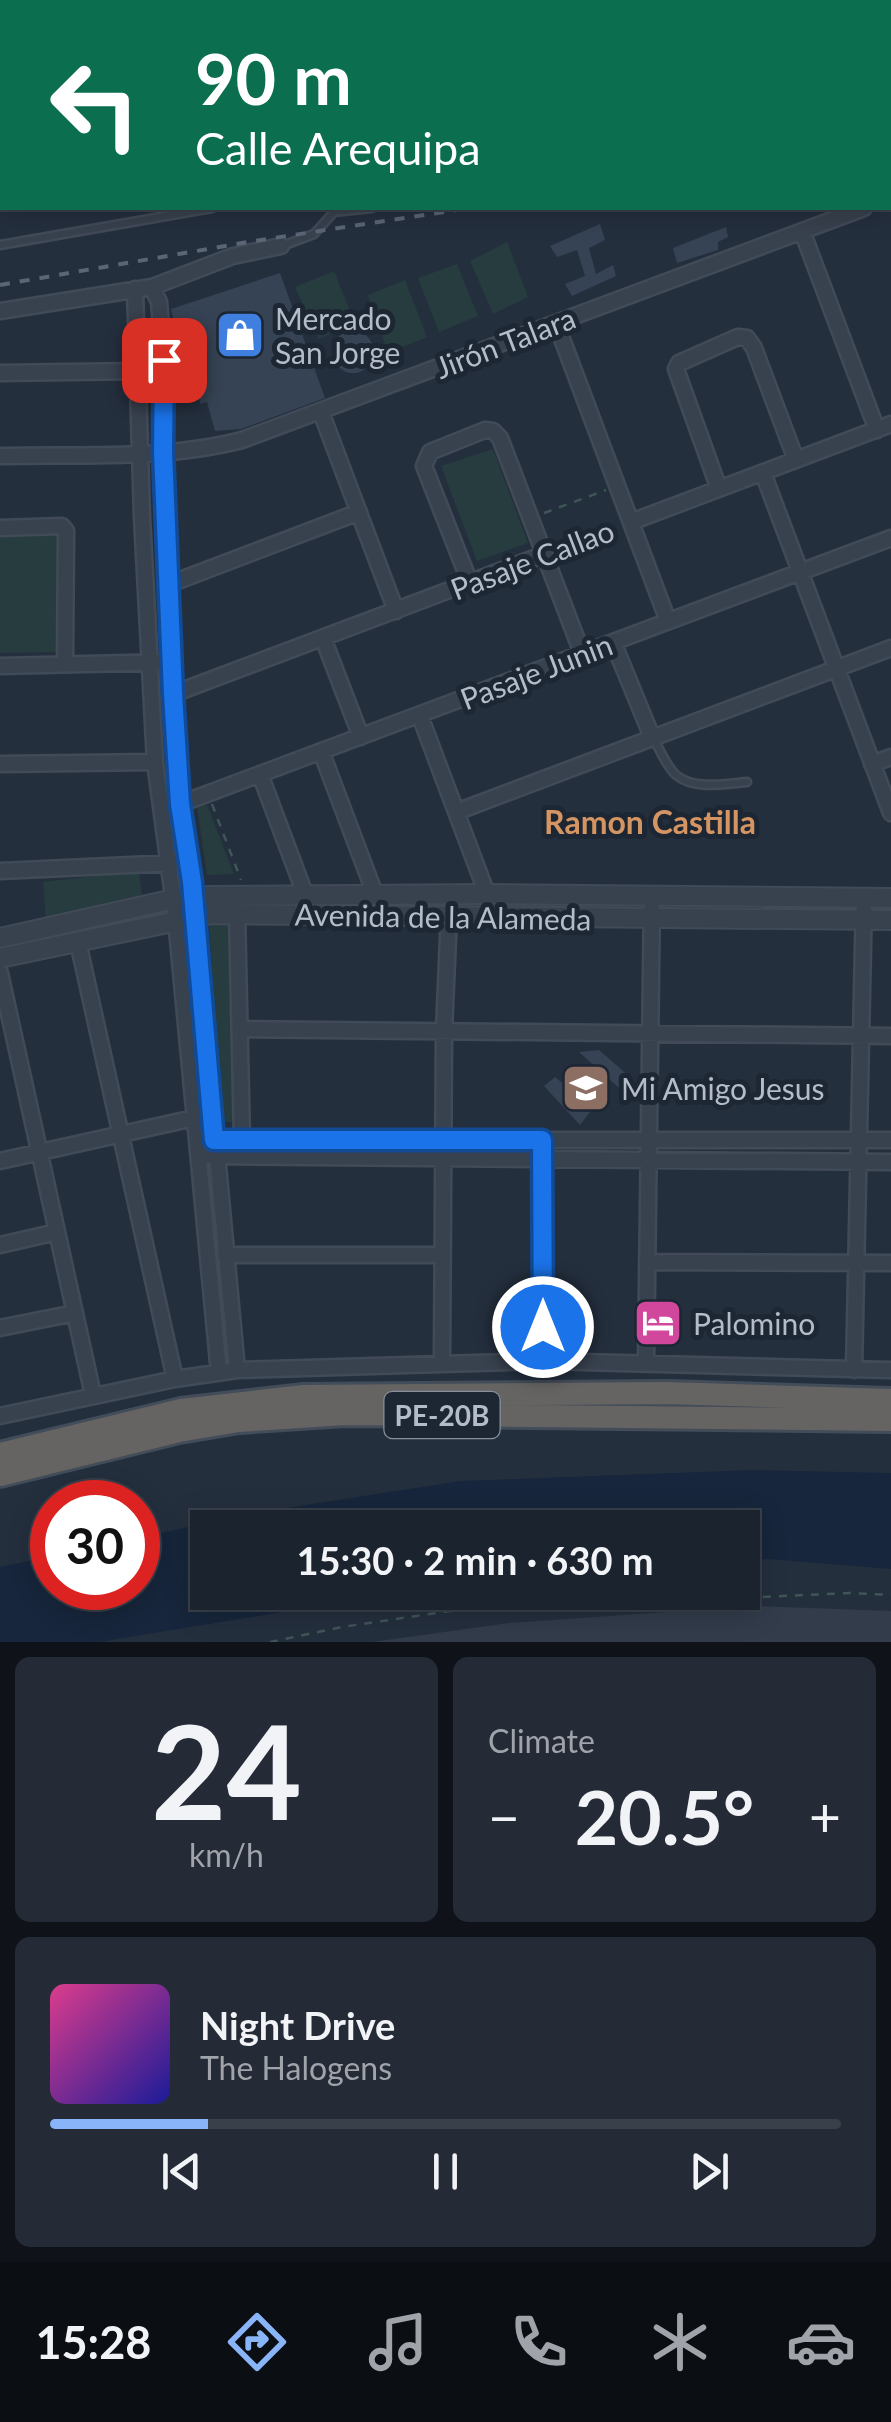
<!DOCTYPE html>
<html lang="en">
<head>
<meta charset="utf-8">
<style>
	:root { --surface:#1b232e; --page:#242b36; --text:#f1f3f6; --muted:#a0a4aa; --line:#39404a; --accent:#8ab4f8 }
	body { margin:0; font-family:Lato,sans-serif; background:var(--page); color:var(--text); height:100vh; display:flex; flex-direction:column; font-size:38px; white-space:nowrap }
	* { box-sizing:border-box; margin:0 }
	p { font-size:32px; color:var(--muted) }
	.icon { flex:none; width:55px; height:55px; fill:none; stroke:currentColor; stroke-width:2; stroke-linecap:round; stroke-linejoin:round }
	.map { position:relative; height:1642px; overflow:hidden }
	.sheet { display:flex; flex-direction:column; gap:15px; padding:15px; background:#0f1319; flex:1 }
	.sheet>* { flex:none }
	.guide { position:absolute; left:0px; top:0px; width:892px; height:210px; box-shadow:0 5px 25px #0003,0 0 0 2px var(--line); background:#0b6e4f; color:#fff; overflow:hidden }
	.speed { position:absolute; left:30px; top:1480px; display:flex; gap:20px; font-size:50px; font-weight:700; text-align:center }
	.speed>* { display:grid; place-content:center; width:130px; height:130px; border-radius:50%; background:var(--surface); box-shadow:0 5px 25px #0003,0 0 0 2px var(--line); line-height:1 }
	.speed .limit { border:15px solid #d22; background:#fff; color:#111 }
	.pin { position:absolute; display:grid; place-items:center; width:85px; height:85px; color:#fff; margin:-42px; border-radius:20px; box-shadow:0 5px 15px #0006 }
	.me { position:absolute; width:110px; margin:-55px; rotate:0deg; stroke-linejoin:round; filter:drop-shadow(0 0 8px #0008) }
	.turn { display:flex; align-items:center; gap:35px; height:210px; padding:0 30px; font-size:45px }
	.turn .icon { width:130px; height:130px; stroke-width:2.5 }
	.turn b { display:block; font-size:70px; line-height:85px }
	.big { font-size:75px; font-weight:700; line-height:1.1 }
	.sheet .card { flex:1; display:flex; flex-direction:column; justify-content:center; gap:15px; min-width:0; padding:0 35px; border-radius:15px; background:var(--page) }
	.sheet .dial { align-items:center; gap:0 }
	.dial b { font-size:130px; line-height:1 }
	.song { display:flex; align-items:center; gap:30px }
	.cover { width:120px; height:120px; border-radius:15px; background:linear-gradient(135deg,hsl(330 70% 55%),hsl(240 70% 35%)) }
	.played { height:10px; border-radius:5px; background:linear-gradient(90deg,var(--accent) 20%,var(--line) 20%) }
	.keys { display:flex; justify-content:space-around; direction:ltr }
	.heat { display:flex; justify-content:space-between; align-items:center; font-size:55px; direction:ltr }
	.sheet .tiles { flex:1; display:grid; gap:15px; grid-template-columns:1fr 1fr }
	.card:last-child { grid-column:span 2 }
	.trip { position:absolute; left:190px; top:1510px; width:570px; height:100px; border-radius:0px; background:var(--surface); box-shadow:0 5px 25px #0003,0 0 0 2px var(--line); font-weight:700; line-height:100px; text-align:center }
	.tab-bar { display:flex; height:160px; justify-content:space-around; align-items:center; background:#0b0e12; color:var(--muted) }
	.tab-bar .icon { width:70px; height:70px }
	.tab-bar .current { color:var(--accent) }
	.tab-bar b { font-size:45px; color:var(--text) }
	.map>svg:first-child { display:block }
</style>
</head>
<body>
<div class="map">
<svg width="891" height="1642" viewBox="0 0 891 1642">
	<rect width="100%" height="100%" fill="#242f3e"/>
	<path fill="#323c4b" d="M754 1606 891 1611V1642H372L509 1623Z"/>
	<path fill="#263c3f" d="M507 242 528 297 493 314 470 261Z
		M457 264 478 316 439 332 418 278Z
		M334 271 355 323 319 339 295 287Z
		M405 280 427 337 388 353 368 295Z
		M493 449 528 543 477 561 441 466Z
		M57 535 59 652 0 653V536Z
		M207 805 234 874 207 875 197 807Z
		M139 871 142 895 46 918 43 882Z
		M245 902 629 904V915L243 913Z
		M209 925H231L234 1122H222Z"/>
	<path fill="#17263c" d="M753 1470 891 1473V1569L768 1559 743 1561 742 1528H208V1592L399 1593 99 1642H0V1567L52 1556V1588H138V1538L248 1514 461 1481Z"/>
	<path fill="#364354" d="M600 224 605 240 589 248 596 274 613 265 616 276 572 296 565 284 585 276 577 250 557 257 550 246Z
		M726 227 728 237 718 242V250L677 263 673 248Z
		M280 273 325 398 241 429 215 431 207 402 200 404 195 360 183 362 171 309Z
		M332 352a21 21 0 1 1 42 0a21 21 0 1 1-42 0Z
		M599 1050 630 1077 619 1088 579 1052Z
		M555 1077 593 1108 580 1125 544 1086Z"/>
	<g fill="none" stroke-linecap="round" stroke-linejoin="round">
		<g stroke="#414a57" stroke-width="11">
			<path id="service" d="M410 0 411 2
				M688 0 690 2
				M890 5H891
				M0 78 2 79
				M890 82 891 81
				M334 212 372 208
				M0 245 212 208
				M282 246 314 234 334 212V208
				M654 740C661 751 666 766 676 775 693 790 726 784 747 782"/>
		</g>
		<g stroke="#414a57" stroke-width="19">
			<path id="minor" d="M890 198 891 197
				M802 231 877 430
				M152 287 159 302 164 361 166 569 180 804 193 897 237 1370
				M135 289 142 517 155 762 176 919 219 1373
				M0 311 152 287 233 256 281 246
				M556 323 668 621
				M0 373 139 371
				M321 412 396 611
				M0 456C79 454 165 460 242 440L864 208
				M763 473 891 813
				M719 489 676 369 679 363 738 337 747 338 754 348 796 460
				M631 522 891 424
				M0 528 62 526 66 531 65 664
				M470 583 424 466 430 452 485 430 493 431 500 438 582 653
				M167 585 359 512
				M323 638 361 737
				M613 642 652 737
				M0 666 171 662
				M173 694 545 554
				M420 716 487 894
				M321 751 375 894
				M0 764 155 762
				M872 764 891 757
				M260 774 305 894
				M180 804 891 538
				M456 812 891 648
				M0 871 174 863
				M237 914 242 1140
				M78 942 175 1379
				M0 973 93 1395
				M242 1029 891 1036
				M207 1140H891
				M542 1152 543 1361
				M208 1156 891 1162
				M0 1161 194 1118
				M0 1245 57 1232
				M225 1255H442
				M647 1262 891 1263
				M0 1328 75 1313
				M646 1362 652 896
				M442 1363 444 1031 449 915
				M854 1370 864 898
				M0 1416 175 1379 237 1370 543 1361 891 1370"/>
		</g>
		<g stroke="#414a57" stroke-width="22">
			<path id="tertiary" d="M0 938 174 899 208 896 487 894 891 898
				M0 958 211 914 891 920"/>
		</g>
		<g stroke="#434c59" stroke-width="28">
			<path id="trunk" d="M0 1454 181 1410 304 1396 667 1393 891 1400
				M0 1475 179 1431 239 1421 345 1414 891 1420"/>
		</g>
		<path stroke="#3f5557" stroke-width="2.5" stroke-dasharray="8 8" stroke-linecap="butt" d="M544 513 606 490
			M560 549 618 527
			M212 804 241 880
			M270 1642 342 1627 450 1611 850 1593 891 1595"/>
		<use href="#service" stroke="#38414e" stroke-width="6"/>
		<use href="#minor" stroke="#38414e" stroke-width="14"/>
		<use href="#tertiary" stroke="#38414e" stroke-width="18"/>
		<use href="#trunk" stroke="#656462" stroke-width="22"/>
		<path stroke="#5a6575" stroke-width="4" stroke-dasharray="10 10" stroke-linecap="butt" d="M85 0 96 2
			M890 99H891
			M0 285 254 241 470 208"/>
	</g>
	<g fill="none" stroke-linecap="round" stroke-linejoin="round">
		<g stroke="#114b97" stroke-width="25">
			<path id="route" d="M164 360 163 452 173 694 180 804 192 882 214 1140H542L543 1327"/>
		</g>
		<use href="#route" stroke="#1a73e8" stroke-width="18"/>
	</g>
	<defs>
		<g id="shop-square" transform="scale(2.5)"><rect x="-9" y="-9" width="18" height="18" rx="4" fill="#3f7fe0" stroke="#1d2633"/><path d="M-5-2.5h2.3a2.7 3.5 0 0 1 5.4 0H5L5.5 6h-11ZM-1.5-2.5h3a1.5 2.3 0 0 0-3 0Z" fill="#fff"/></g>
		<g id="school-square" transform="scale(2.5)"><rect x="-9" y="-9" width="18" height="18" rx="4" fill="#8d6e63" stroke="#1d2633"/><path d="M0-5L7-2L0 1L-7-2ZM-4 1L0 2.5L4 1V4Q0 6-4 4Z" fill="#fff"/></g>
		<g id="hotel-square" transform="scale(2.5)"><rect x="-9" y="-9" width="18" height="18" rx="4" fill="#d1479c" stroke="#1d2633"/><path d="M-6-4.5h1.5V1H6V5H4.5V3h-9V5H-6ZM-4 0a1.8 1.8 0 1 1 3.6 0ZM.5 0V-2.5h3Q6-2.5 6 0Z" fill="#fff"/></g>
	</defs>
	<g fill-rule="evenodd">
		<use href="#shop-square" x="240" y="335"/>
		<use href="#school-square" x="586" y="1088"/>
		<use href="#hotel-square" x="658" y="1323"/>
	</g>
	<g text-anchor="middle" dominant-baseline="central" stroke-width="10" stroke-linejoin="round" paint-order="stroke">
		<rect fill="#1d2633" stroke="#878f9c" stroke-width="2.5" x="384.5" y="1392" width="115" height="46" rx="8"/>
		<g font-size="28" font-weight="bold" fill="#b4bcc9">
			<text x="442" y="1415">PE-20B</text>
		</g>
		<g font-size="30" fill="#b4bcc9" stroke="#1d2633" text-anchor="start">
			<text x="275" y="318">Mercado<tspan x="275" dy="34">San Jorge</tspan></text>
			<text x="621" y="1088">Mi Amigo Jesus</text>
			<text x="693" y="1323">Palomino</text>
		</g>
		<g font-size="30" fill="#b4bcc9" stroke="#1d2633">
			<text transform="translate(505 342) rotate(-21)">Jirón Talara</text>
			<text transform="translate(532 559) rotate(-21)">Pasaje Callao</text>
			<text transform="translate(536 671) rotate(-21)">Pasaje Junin</text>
			<text transform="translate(443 916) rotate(1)">Avenida de la Alameda</text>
		</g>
		<g font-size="32" font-weight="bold" fill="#d59563" stroke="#1d2633">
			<text x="650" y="821">Ramon Castilla</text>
		</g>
	</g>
</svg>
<div class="speed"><div class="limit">30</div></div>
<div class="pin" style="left:164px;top:360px;background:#d93025"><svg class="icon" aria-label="arrive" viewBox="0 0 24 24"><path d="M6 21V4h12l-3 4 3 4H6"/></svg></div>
<svg class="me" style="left:543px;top:1327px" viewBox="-20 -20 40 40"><circle r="17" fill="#1a73e8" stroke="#fff" stroke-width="3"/><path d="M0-11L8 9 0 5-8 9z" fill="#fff"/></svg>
<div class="trip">15:30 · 2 min · 630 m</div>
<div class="guide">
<div class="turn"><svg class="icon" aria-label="left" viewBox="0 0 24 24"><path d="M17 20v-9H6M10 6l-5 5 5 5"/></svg><div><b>90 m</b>Calle Arequipa</div></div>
</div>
</div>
<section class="sheet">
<div class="tiles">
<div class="card dial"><b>24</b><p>km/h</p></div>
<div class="card"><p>Climate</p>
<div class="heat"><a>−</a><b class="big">20.5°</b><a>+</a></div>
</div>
<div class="card">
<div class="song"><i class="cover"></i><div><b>Night Drive</b><p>The Halogens</p></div></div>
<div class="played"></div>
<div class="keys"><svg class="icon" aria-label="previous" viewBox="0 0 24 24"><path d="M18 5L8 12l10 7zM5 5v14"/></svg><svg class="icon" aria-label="pause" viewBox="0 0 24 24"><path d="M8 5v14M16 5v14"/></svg><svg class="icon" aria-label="next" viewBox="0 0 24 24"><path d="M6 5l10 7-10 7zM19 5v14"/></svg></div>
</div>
</div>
</section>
<nav class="tab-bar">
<b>15:28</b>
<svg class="icon current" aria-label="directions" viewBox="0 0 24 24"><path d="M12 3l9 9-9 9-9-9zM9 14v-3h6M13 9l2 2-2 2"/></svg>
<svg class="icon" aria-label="music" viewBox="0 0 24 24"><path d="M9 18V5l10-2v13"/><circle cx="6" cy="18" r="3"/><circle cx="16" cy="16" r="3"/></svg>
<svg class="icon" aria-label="phone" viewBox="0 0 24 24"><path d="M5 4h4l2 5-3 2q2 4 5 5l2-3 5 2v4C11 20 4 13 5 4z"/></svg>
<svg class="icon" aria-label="climate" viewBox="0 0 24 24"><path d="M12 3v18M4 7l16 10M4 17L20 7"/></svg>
<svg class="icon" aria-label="car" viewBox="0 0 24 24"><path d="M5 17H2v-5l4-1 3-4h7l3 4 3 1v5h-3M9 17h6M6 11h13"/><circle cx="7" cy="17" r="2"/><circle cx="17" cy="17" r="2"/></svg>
</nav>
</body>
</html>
